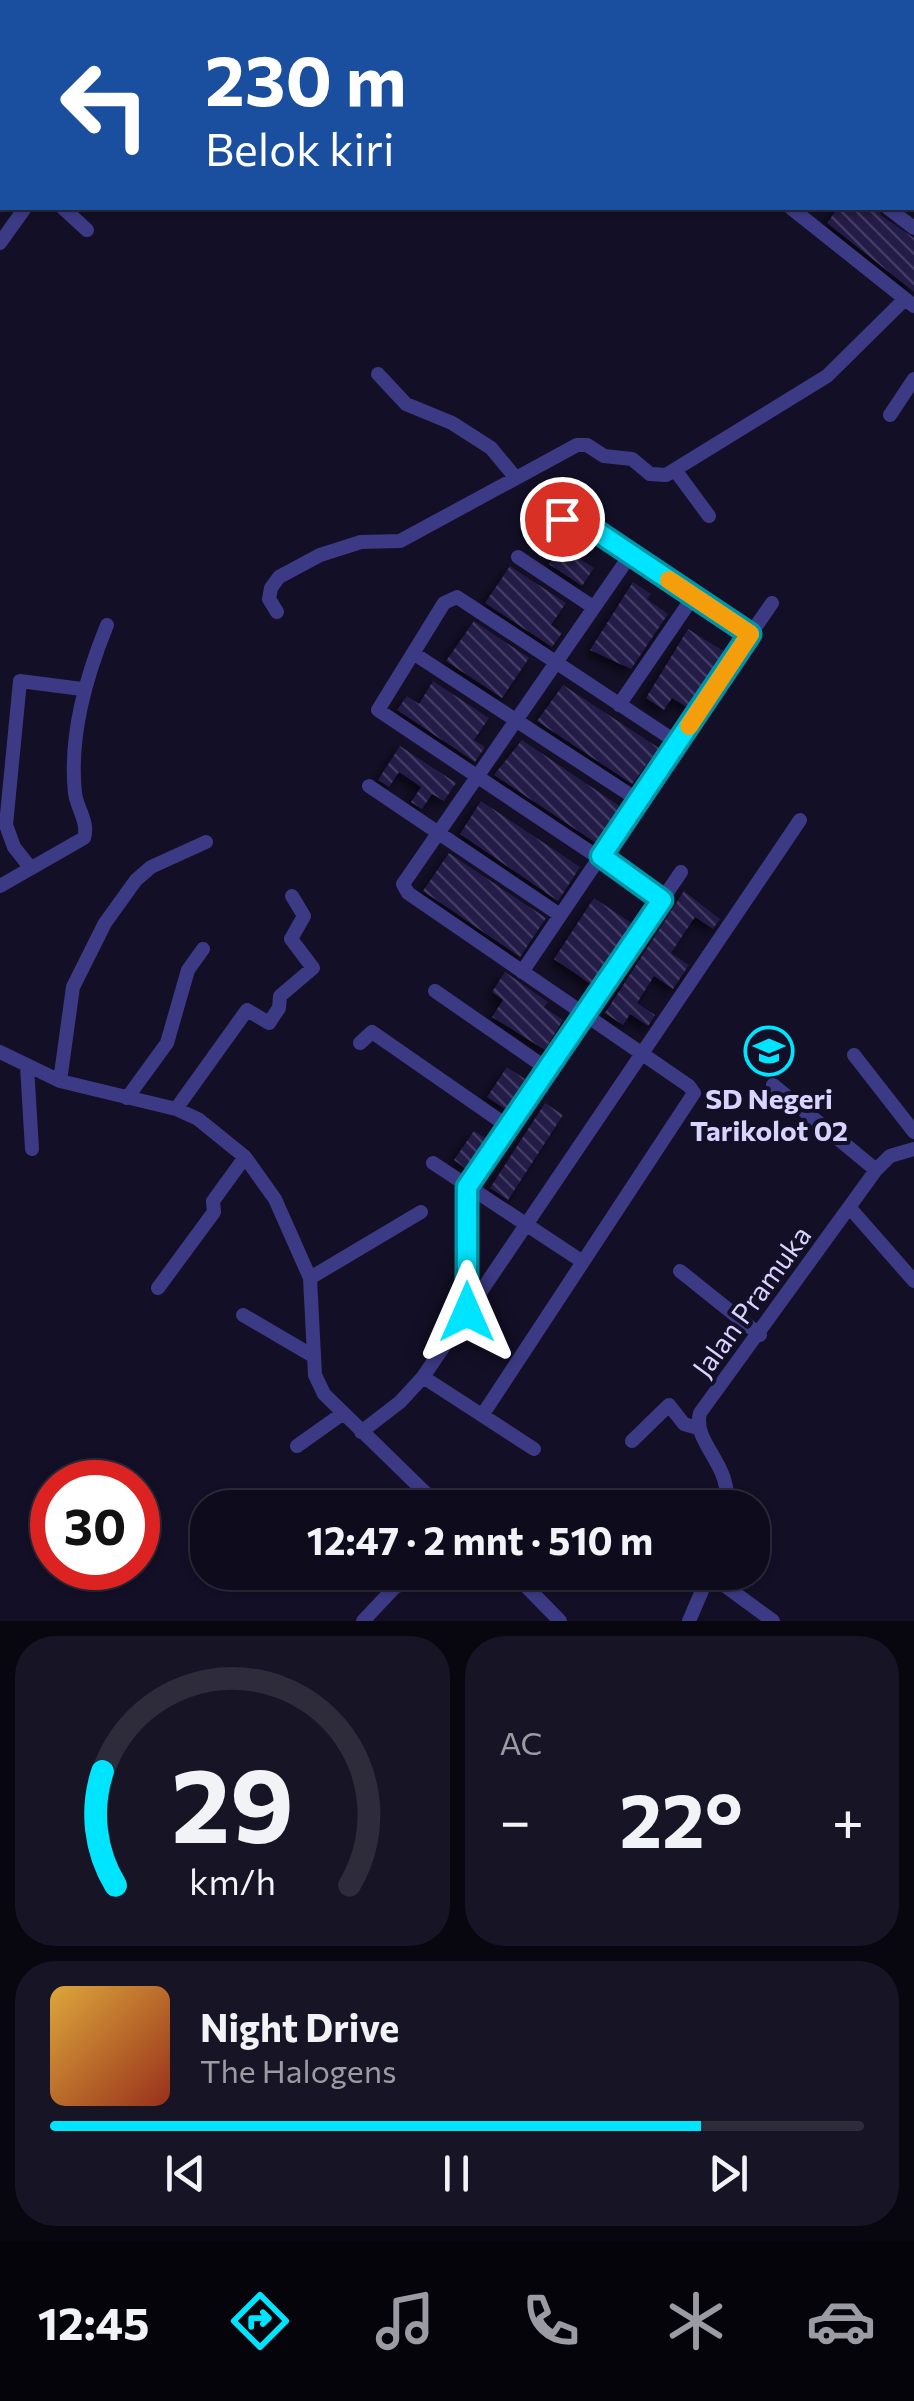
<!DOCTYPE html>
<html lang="id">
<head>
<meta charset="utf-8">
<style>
	:root { --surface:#0e0b1c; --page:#171425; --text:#f1f3f6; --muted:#9b9ba3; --line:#2e2b3b; --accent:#00e5ff }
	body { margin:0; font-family:Commissioner,sans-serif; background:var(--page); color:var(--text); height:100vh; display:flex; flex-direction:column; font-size:38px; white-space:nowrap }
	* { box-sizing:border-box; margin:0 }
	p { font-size:32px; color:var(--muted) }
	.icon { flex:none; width:55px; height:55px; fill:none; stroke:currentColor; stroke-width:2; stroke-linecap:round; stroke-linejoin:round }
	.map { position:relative; height:1621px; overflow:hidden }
	.sheet { display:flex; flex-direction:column; gap:15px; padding:15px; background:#08060f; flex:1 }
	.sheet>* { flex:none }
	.banner { position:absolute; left:0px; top:0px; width:915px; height:210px; box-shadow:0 2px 8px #0004,0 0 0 2px var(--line); background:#1a4fa0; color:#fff; overflow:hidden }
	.speed { position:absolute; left:30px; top:1460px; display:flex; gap:20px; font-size:50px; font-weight:700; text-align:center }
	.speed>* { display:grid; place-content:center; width:130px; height:130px; border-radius:50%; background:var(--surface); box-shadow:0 2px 8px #0004,0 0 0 2px var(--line); line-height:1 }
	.speed .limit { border:15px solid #d22; background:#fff; color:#111 }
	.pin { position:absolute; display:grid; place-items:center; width:85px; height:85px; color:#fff; margin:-42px; border:5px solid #fff; border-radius:50%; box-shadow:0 2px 10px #0007 }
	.me { position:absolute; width:110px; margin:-55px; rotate:0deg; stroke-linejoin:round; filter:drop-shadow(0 0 8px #0008) }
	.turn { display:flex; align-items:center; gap:35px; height:210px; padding:0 40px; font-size:45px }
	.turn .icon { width:130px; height:130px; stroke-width:2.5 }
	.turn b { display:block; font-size:70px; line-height:85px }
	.big { font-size:75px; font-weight:700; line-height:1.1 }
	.sheet .tile { flex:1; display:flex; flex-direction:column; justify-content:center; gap:15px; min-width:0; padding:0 35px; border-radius:40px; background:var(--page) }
	.sheet .dial { align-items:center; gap:0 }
	.dial svg { height:260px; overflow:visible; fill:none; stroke:var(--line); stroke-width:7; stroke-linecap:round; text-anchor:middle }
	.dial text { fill:var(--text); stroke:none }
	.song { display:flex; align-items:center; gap:30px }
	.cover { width:120px; height:120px; border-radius:15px; background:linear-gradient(135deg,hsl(40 70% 55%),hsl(10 70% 35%)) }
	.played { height:10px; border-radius:5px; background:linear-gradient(90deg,var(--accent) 80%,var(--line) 80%) }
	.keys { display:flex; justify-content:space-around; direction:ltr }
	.heat { display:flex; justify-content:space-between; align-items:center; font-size:55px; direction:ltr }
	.sheet .tiles { flex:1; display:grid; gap:15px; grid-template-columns:1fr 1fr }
	.tile:last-child { grid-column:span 2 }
	.trip { position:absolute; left:190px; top:1490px; width:580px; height:100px; border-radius:40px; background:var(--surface); box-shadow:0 2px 8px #0004,0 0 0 2px var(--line); font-weight:700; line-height:100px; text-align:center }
	.tabs { display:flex; height:160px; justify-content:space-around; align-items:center; background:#06040b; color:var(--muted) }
	.tabs .icon { width:70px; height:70px }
	.tabs .active { color:var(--accent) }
	.tabs b { font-size:45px; color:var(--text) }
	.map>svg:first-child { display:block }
</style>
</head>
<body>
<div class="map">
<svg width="914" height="1621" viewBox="0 0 914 1621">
	<defs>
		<pattern id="building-back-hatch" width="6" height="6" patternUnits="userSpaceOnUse" patternTransform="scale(2.5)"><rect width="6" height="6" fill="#241b47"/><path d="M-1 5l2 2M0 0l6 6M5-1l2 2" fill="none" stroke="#433b63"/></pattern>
		<filter id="shadow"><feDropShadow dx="-4.5" dy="4.5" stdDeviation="5" flood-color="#0009"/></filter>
	</defs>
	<rect width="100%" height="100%" fill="#130f26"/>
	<path fill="url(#building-back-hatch)" filter="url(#shadow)" d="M838 208H877L882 216 914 238V292L827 223Z
		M561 546 594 568 582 586 549 564Z
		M510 566 566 603 551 625 562 633 552 647 485 603Z
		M633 582 651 594 647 599 668 614 631 669 590 650Z
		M474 621 529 658 502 698 446 661Z
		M688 629 725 652 688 708 672 698 664 710 646 698Z
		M433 681 489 718 474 740 485 747 475 762 397 710 407 696 419 704Z
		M563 685 659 748 632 784 537 721Z
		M522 740 621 807 596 843 494 775Z
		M400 746 456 783 444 801 432 794 422 809 411 802 421 787 399 772 389 787 378 780Z
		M481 801 580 867 558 901 460 834Z
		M449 853 546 918 520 957 423 891Z
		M684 891 720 919 713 929 695 917 671 953 689 965 673 989 654 976 637 1003 655 1015 648 1026 630 1014 623 1025 605 1013Z
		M594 898 633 924 592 985 554 959Z
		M505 972 548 1002 544 1007 563 1020 545 1050 492 1017 503 1000 492 992Z
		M507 1067 525 1079 505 1109 487 1097Z
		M545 1103 563 1115 508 1200 490 1188Z
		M474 1131 487 1139 466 1169 454 1160Z"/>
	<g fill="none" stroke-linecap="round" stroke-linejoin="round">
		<path stroke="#3d3a85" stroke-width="14" d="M256 0 259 2
			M425 0 431 2
			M232 2 235 0
			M631 2 633 0
			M772 2 775 0
			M912 101 914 100
			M912 149 914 150
			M63 208 87 230
			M791 208 914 306
			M888 208 914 228
			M0 243 25 208
			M378 374 406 404 452 423 491 448 515 477
			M890 415 914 379
			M675 470 709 516
			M518 557 593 607
			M277 612 269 599 271 588 279 577 320 555 361 542 400 541 577 445H587L604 456 632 459 650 474 666 475 827 376 905 299
			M750 635 772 603
			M413 653 638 800
			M619 705 693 597
			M369 786 560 915
			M29 866 14 847 6 825 20 681 82 689
			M0 886 84 838C89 822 77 809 75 793 69 735 86 677 107 625
			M662 900 378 710 444 603 457 597 678 743
			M522 972 750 635 578 519 567 517 556 523
			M435 991 546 1068
			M360 1043 372 1032 506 1125
			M0 1052 60 1081 176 1109 198 1119 245 1157 275 1199 310 1278 315 1375 324 1394 441 1508
			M854 1055 914 1132
			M27 1066 32 1149
			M60 1081 73 987 105 923 136 880 151 867 206 842
			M773 1085 876 1170
			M127 1098 167 1043 188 970 203 949
			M176 1109 247 1010 269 1023 279 1008 280 996 313 968 291 939 304 916 292 896
			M433 1163 583 1262
			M850 1208 914 1281
			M680 1271 760 1335
			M310 1278 421 1212
			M158 1288 214 1212 213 1201 245 1157
			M467 1310V1187L681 872
			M243 1315 313 1356
			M423 1377 534 1449
			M483 1414 694 1093 689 1086 408 893 403 884 631 554
			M361 1432 400 1402 423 1377 800 820
			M632 1441 669 1405 684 1424 698 1428
			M297 1446 342 1414
			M726 1508C734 1465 692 1444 700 1413L876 1170 890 1156 914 1149
			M512 1572 560 1621
			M709 1574 773 1621
			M363 1621 395 1587 431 1572
			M689 1621 710 1572"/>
	</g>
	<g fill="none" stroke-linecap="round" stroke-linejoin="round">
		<g stroke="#0095a6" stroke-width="25">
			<path id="route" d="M467 1312V1187L662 900 601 856 750 634 578 519H562"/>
		</g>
		<use href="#route" stroke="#00e5ff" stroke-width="18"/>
		<path stroke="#f59e0b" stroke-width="18" d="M669 580 750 634 689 726"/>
	</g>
	<defs>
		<g id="school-ring" transform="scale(2.5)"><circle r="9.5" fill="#130f26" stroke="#00e5ff" stroke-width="1.5"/><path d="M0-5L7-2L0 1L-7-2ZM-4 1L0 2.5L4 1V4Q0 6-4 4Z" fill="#00e5ff"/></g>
	</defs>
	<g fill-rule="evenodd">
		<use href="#school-ring" x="769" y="1051"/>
	</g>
	<g text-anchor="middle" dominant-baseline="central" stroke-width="8" stroke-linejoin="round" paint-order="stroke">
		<g font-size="28" font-weight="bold" fill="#d9d4ff" stroke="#130f26">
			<text x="769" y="1098">SD Negeri<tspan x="769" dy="32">Tarikolot 02</tspan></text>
		</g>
		<g font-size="28" fill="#d9d4ff" stroke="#130f26">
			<text transform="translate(751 1301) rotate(-54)">Jalan Pramuka</text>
		</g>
	</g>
</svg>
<div class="speed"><div class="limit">30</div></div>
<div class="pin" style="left:562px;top:519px;background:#d93025"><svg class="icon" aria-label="arrive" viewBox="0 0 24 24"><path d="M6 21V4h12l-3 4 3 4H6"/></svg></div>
<svg class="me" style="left:467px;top:1312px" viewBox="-20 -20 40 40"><path d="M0-17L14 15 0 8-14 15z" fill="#00e5ff" stroke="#fff" stroke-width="4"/></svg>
<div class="trip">12:47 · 2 mnt · 510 m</div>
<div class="banner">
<div class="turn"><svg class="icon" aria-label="left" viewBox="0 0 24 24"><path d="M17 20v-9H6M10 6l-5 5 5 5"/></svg><div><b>230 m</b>Belok kiri</div></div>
</div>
</div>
<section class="sheet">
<div class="tiles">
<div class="tile dial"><svg viewBox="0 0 100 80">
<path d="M14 69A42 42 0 1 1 86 69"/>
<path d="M14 69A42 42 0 0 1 10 34" stroke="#00e5ff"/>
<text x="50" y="56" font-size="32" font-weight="700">29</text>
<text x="50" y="72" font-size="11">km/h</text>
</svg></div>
<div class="tile"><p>AC</p>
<div class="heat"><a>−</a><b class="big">22°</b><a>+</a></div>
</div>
<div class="tile">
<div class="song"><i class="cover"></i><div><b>Night Drive</b><p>The Halogens</p></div></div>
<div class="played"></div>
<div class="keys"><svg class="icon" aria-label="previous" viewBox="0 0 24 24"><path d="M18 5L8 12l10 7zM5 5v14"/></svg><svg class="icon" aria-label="pause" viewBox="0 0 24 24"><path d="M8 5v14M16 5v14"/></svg><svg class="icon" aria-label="next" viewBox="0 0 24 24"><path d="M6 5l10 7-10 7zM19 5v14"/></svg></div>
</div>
</div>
</section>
<nav class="tabs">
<b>12:45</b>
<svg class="icon active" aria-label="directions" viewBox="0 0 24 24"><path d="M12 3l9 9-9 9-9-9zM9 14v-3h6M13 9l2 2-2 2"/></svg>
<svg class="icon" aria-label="music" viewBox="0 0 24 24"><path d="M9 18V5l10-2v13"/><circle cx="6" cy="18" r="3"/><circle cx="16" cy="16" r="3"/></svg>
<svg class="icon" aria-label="phone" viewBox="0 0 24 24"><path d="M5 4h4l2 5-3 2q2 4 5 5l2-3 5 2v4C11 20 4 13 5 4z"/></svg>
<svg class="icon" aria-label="climate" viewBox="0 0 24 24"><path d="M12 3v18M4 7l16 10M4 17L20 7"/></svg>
<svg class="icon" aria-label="car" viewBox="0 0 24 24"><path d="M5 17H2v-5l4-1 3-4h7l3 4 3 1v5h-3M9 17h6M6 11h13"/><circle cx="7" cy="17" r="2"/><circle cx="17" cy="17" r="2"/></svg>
</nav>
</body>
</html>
